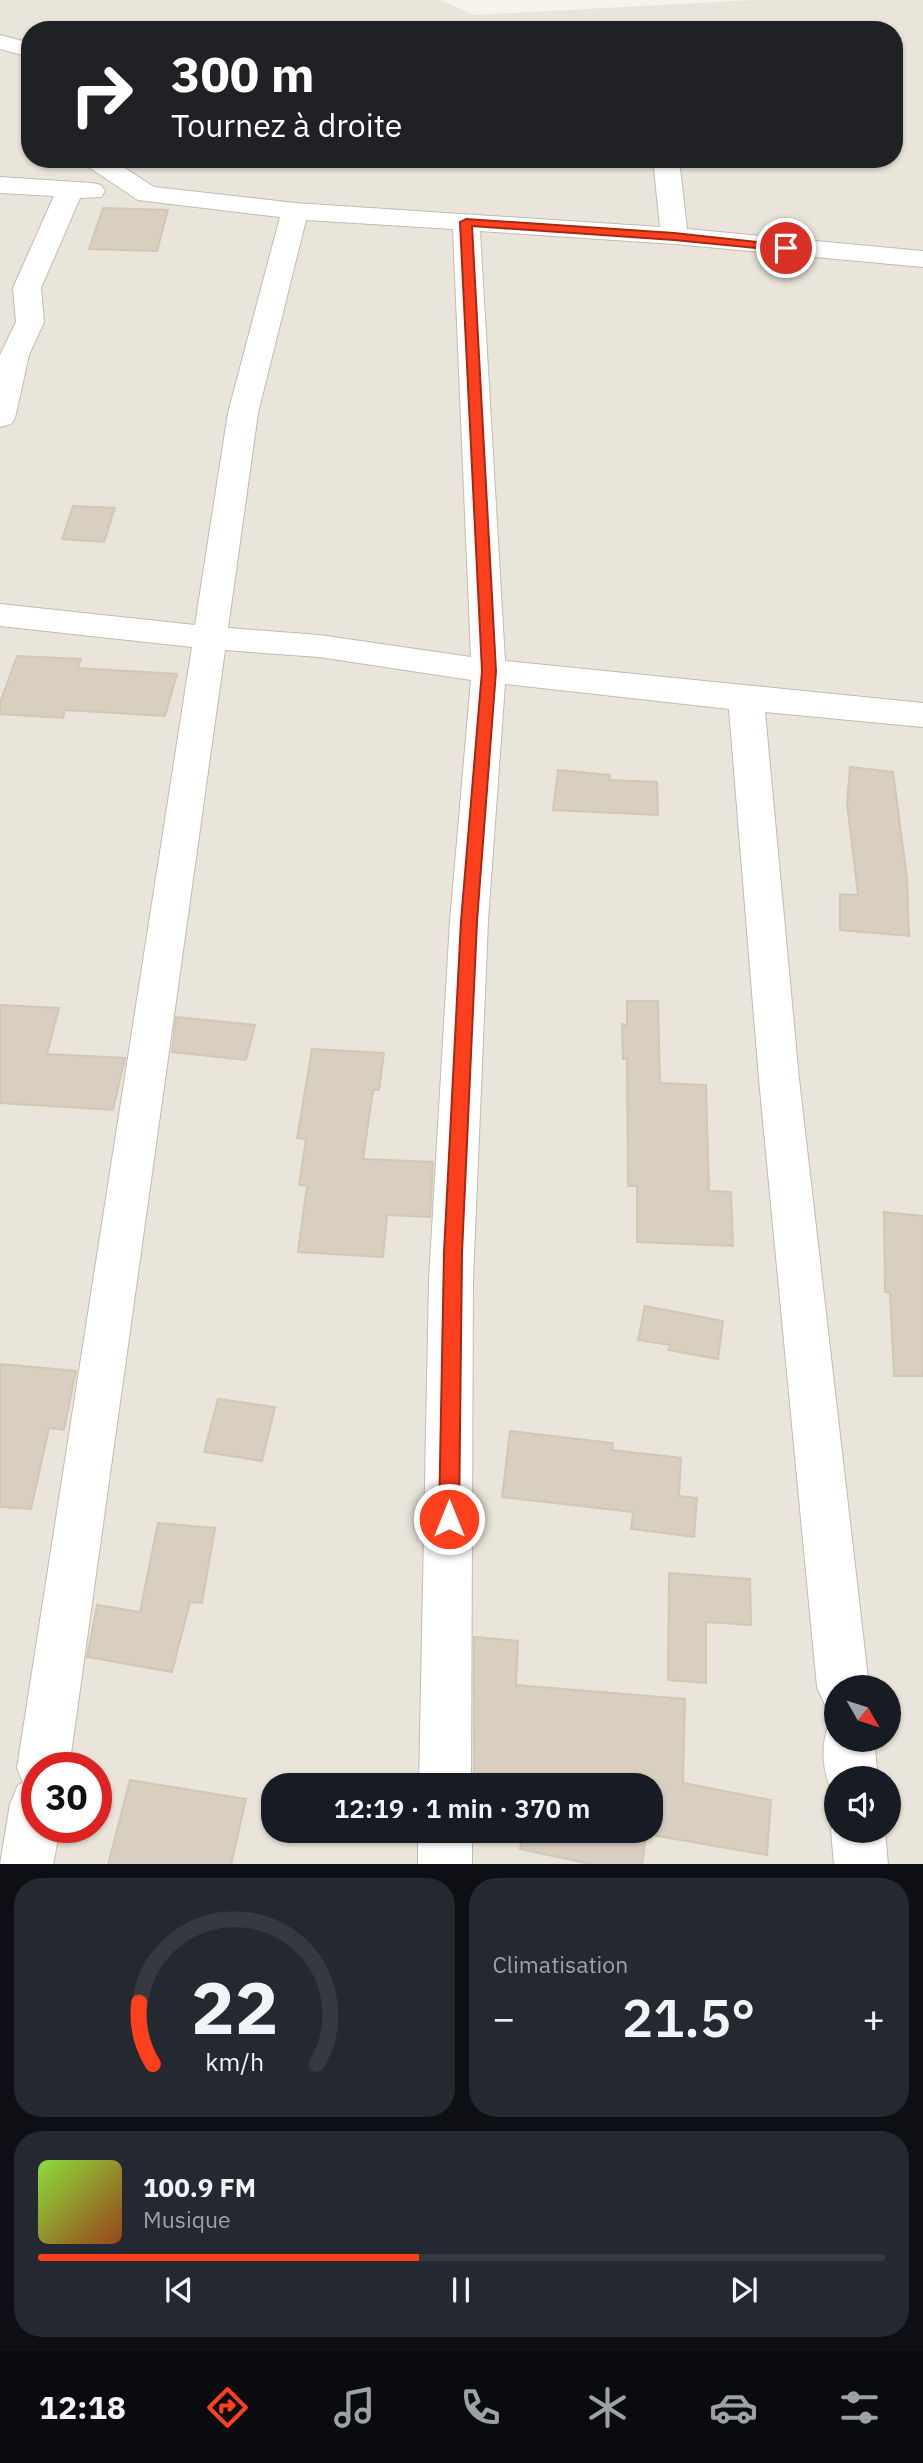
<!DOCTYPE html>
<html lang="fr">
<head>
<meta charset="utf-8">
<style>
	:root { --surface:#171b24; --page:#242831; --text:#f1f3f6; --muted:#9ea1a6; --line:#363941; --accent:#fc3f1d }
	body { margin:0; font-family:"IBM Plex Sans",sans-serif; background:var(--page); color:var(--text); height:100vh; display:flex; flex-direction:column; font-size:26px; white-space:nowrap }
	* { box-sizing:border-box; margin:0 }
	p { font-size:23px; color:var(--muted) }
	.icon { flex:none; width:38px; height:38px; fill:none; stroke:currentColor; stroke-width:2; stroke-linecap:round; stroke-linejoin:round }
	.map { position:relative; height:1864px; overflow:hidden }
	.sheet { display:flex; flex-direction:column; gap:14px; padding:14px; background:#0d0f14; flex:1 }
	.sheet>* { flex:none }
	.banner { position:absolute; left:21px; top:21px; width:882px; height:147px; border-radius:28px; box-shadow:0 2px 5px #0004; background:#202124; color:#fff; overflow:hidden }
	.needle { width:46px; rotate:129deg }
	.fabs { position:absolute; left:824px; top:1675px; display:grid; gap:14px }
	.fabs a { display:grid; place-items:center; width:77px; height:77px; border-radius:50%; background:var(--surface); box-shadow:0 2px 5px #0004; font-size:35px }
	.speed { position:absolute; left:21px; top:1752px; display:flex; gap:14px; font-size:35px; font-weight:700; text-align:center }
	.speed>* { display:grid; place-content:center; width:91px; height:91px; border-radius:50%; background:var(--surface); box-shadow:0 2px 5px #0004; line-height:1 }
	.speed .limit { border:10px solid #d22; background:#fff; color:#111 }
	.pin { position:absolute; display:grid; place-items:center; width:60px; height:60px; color:#fff; margin:-30px; border:4px solid #fff; border-radius:50%; box-shadow:0 2px 7px #0007 }
	.me { position:absolute; width:77px; margin:-38px; rotate:0deg; stroke-linejoin:round; filter:drop-shadow(0 0 5px #0008) }
	.turn { display:flex; align-items:center; gap:24px; height:147px; padding:0 35px; font-size:32px }
	.turn .icon { width:91px; height:91px; stroke-width:2.5 }
	.turn b { display:block; font-size:49px; line-height:60px }
	.big { font-size:52px; font-weight:600; line-height:1.1 }
	.sheet .tile { flex:1; display:flex; flex-direction:column; justify-content:center; gap:10px; min-width:0; padding:0 24px; border-radius:28px; background:var(--page) }
	.sheet .dial { align-items:center; gap:0 }
	.dial svg { height:182px; overflow:visible; fill:none; stroke:var(--line); stroke-width:7; stroke-linecap:round; text-anchor:middle }
	.dial text { fill:var(--text); stroke:none }
	.song { display:flex; align-items:center; gap:21px }
	.cover { width:84px; height:84px; border-radius:10px; background:linear-gradient(135deg,hsl(90 70% 55%),hsl(20 70% 35%)) }
	.played { height:7px; border-radius:4px; background:linear-gradient(90deg,var(--accent) 45%,var(--line) 45%) }
	.keys { display:flex; justify-content:space-around; direction:ltr }
	.heat { display:flex; justify-content:space-between; align-items:center; font-size:38px; direction:ltr }
	.sheet .tiles { flex:1; display:grid; gap:14px; grid-template-columns:1fr 1fr }
	.tile:last-child { grid-column:span 2 }
	.trip { position:absolute; left:261px; top:1773px; width:402px; height:70px; border-radius:28px; background:var(--surface); box-shadow:0 2px 5px #0004; font-weight:600; line-height:70px; text-align:center }
	.tabs { display:flex; height:112px; justify-content:space-around; align-items:center; background:#090b0e; color:var(--muted) }
	.tabs .icon { width:49px; height:49px }
	.tabs .selected { color:var(--accent) }
	.tabs b { font-size:32px; color:var(--text) }
	.map>svg:first-child { display:block }
</style>
</head>
<body>
<div class="map">
<svg width="923" height="1865" viewBox="0 0 923 1865">
	<rect width="100%" height="100%" fill="#f6f3ec"/>
	<path fill="#eae5da" fill-rule="evenodd" d="M0 0H441L473 15 753 0H923V1864L0 1865ZM30 30H894V159H30ZM836 1687H889V1740H836ZM37 1768H96V1827H37ZM836 1778H889V1830H836ZM273 1785H651V1830H273Z"/>
	<path fill="#d8cfc1" stroke="#d3c7b4" stroke-width="2" d="M103 208 168 210 157 251 89 249Z
		M73 506 115 508 104 542 62 539Z
		M17 656 81 659 78 668 177 674 165 716 65 710 63 718 0 714V703Z
		M850 767 893 772 907 878 909 936 840 930V894L858 895 847 803Z
		M558 770 610 775 609 780 657 782 658 815 553 810Z
		M627 1001H658L660 1083 706 1085 709 1191 731 1192 733 1246 637 1242V1186H628L627 1059H623L622 1024 627 1025Z
		M0 1005 59 1008 47 1054 125 1058 113 1110 0 1103Z
		M176 1017 255 1025 246 1060 172 1052Z
		M312 1049 384 1053 379 1090H373L363 1159 433 1162 430 1217 387 1215 383 1257 298 1252 307 1186 299 1185 306 1139 297 1138Z
		M884 1212 923 1216V1376H894L890 1293 885 1292Z
		M645 1306 723 1321 718 1359 668 1350 670 1345 638 1340Z
		M0 1364 76 1371 64 1430 49 1428 31 1509 0 1507Z
		M218 1399 275 1407 262 1461 204 1452Z
		M510 1431 613 1443 612 1450 681 1458 679 1496 697 1498 694 1537 631 1529 633 1512 502 1497Z
		M158 1523 215 1528 202 1603 190 1602 172 1672 87 1657 97 1605 140 1612Z
		M669 1573 750 1579 751 1625 706 1622V1683L668 1680Z
		M474 1637 518 1641 516 1685 685 1699 683 1783 771 1800 767 1855 646 1834 642 1865H595L520 1849 524 1830H651V1785H474Z
		M130 1780 246 1799 231 1865H108Z"/>
	<g fill="none" stroke-linecap="round" stroke-linejoin="round">
		<g stroke="#c2bbae" stroke-width="2">
			<path id="minor" d="M0 35 30 43V57L0 49Z
				M80 159H111L154 187 295 203 660 227 653 159H679L687 229 923 251V267L674 244 480 231 505 661 923 703V727L765 712 799 1079 869 1687H836V1710L825 1705 817 1687 759 1079 729 709 505 684 488 921 473 1280 471 1785H419L429 1280 450 921 471 680 319 657 225 650 69 1768H37V1827H60L53 1865H0L10 1804 18 1785 23 1783 17 1768 192 647 0 626V604L195 625 228 413 280 217 138 200 84 164ZM306 220 453 229 471 657 319 635 228 628 258 413Z
				M0 177 92 183 101 185 105 191 101 197 80 198 41 288 44 322 29 355 15 418 11 424 0 427V355L16 322 13 288 54 196 0 193Z
				M836 1719V1740H874L878 1778H836V1798L833 1797C823 1771 819 1747 830 1722Z
				M836 1817V1830H885L888 1865H834L831 1830Z
				M418 1830H472V1865H418Z"/>
		</g>
		<use href="#minor" fill="#fff" fill-rule="evenodd"/>
	</g>
	<path fill="#fc3f1d" stroke="#a42913" stroke-width="2" d="M466 219 674 233 786 245 791 248 786 251 674 240 472 226 496 671 477 921 462 1253 459 1519 456 1526 449 1529 442 1526 439 1519 444 1253 461 921 482 671 460 222Z"/>
</svg>
<div class="fabs">
<a><svg class="needle" viewBox="-14 -14 28 28"><path d="M0-13l5 13h-10z" fill="#e53935"/><path d="M0 13l5-13h-10z" fill="#9ea1a6"/></svg></a>
<a><svg class="icon" aria-label="sound" viewBox="0 0 24 24"><path d="M4 9h4l5-4v14l-5-4H4zM17 9q2 3 0 6"/></svg></a>
</div>
<div class="speed"><div class="limit">30</div></div>
<div class="pin" style="left:786px;top:248px;background:#d93025"><svg class="icon" aria-label="arrive" viewBox="0 0 24 24"><path d="M6 21V4h12l-3 4 3 4H6"/></svg></div>
<svg class="me" style="left:449px;top:1519px" viewBox="-20 -20 40 40"><circle r="17" fill="#fc3f1d" stroke="#fff" stroke-width="3"/><path d="M0-11L8 9 0 5-8 9z" fill="#fff"/></svg>
<div class="trip">12:19 · 1 min · 370 m</div>
<div class="banner">
<div class="turn"><svg class="icon" aria-label="right" viewBox="0 0 24 24"><path d="M7 20v-9h11M14 6l5 5-5 5"/></svg><div><b>300 m</b>Tournez à droite</div></div>
</div>
</div>
<section class="sheet">
<div class="tiles">
<div class="tile dial"><svg viewBox="0 0 100 80">
<path d="M14 69A42 42 0 1 1 86 69"/>
<path d="M14 69A42 42 0 0 1 8 42" stroke="#fc3f1d"/>
<text x="50" y="56" font-size="32" font-weight="700">22</text>
<text x="50" y="72" font-size="11">km/h</text>
</svg></div>
<div class="tile"><p>Climatisation</p>
<div class="heat"><a>−</a><b class="big">21.5°</b><a>+</a></div>
</div>
<div class="tile">
<div class="song"><i class="cover"></i><div><b>100.9 FM</b><p>Musique</p></div></div>
<div class="played"></div>
<div class="keys"><svg class="icon" aria-label="previous" viewBox="0 0 24 24"><path d="M18 5L8 12l10 7zM5 5v14"/></svg><svg class="icon" aria-label="pause" viewBox="0 0 24 24"><path d="M8 5v14M16 5v14"/></svg><svg class="icon" aria-label="next" viewBox="0 0 24 24"><path d="M6 5l10 7-10 7zM19 5v14"/></svg></div>
</div>
</div>
</section>
<nav class="tabs">
<b>12:18</b>
<svg class="icon selected" aria-label="directions" viewBox="0 0 24 24"><path d="M12 3l9 9-9 9-9-9zM9 14v-3h6M13 9l2 2-2 2"/></svg>
<svg class="icon" aria-label="music" viewBox="0 0 24 24"><path d="M9 18V5l10-2v13"/><circle cx="6" cy="18" r="3"/><circle cx="16" cy="16" r="3"/></svg>
<svg class="icon" aria-label="phone" viewBox="0 0 24 24"><path d="M5 4h4l2 5-3 2q2 4 5 5l2-3 5 2v4C11 20 4 13 5 4z"/></svg>
<svg class="icon" aria-label="climate" viewBox="0 0 24 24"><path d="M12 3v18M4 7l16 10M4 17L20 7"/></svg>
<svg class="icon" aria-label="car" viewBox="0 0 24 24"><path d="M5 17H2v-5l4-1 3-4h7l3 4 3 1v5h-3M9 17h6M6 11h13"/><circle cx="7" cy="17" r="2"/><circle cx="17" cy="17" r="2"/></svg>
<svg class="icon" aria-label="filters" viewBox="0 0 24 24"><path d="M4 7h16M4 17h16"/><circle cx="9" cy="7" r="2"/><circle cx="15" cy="17" r="2"/></svg>
</nav>
</body>
</html>
